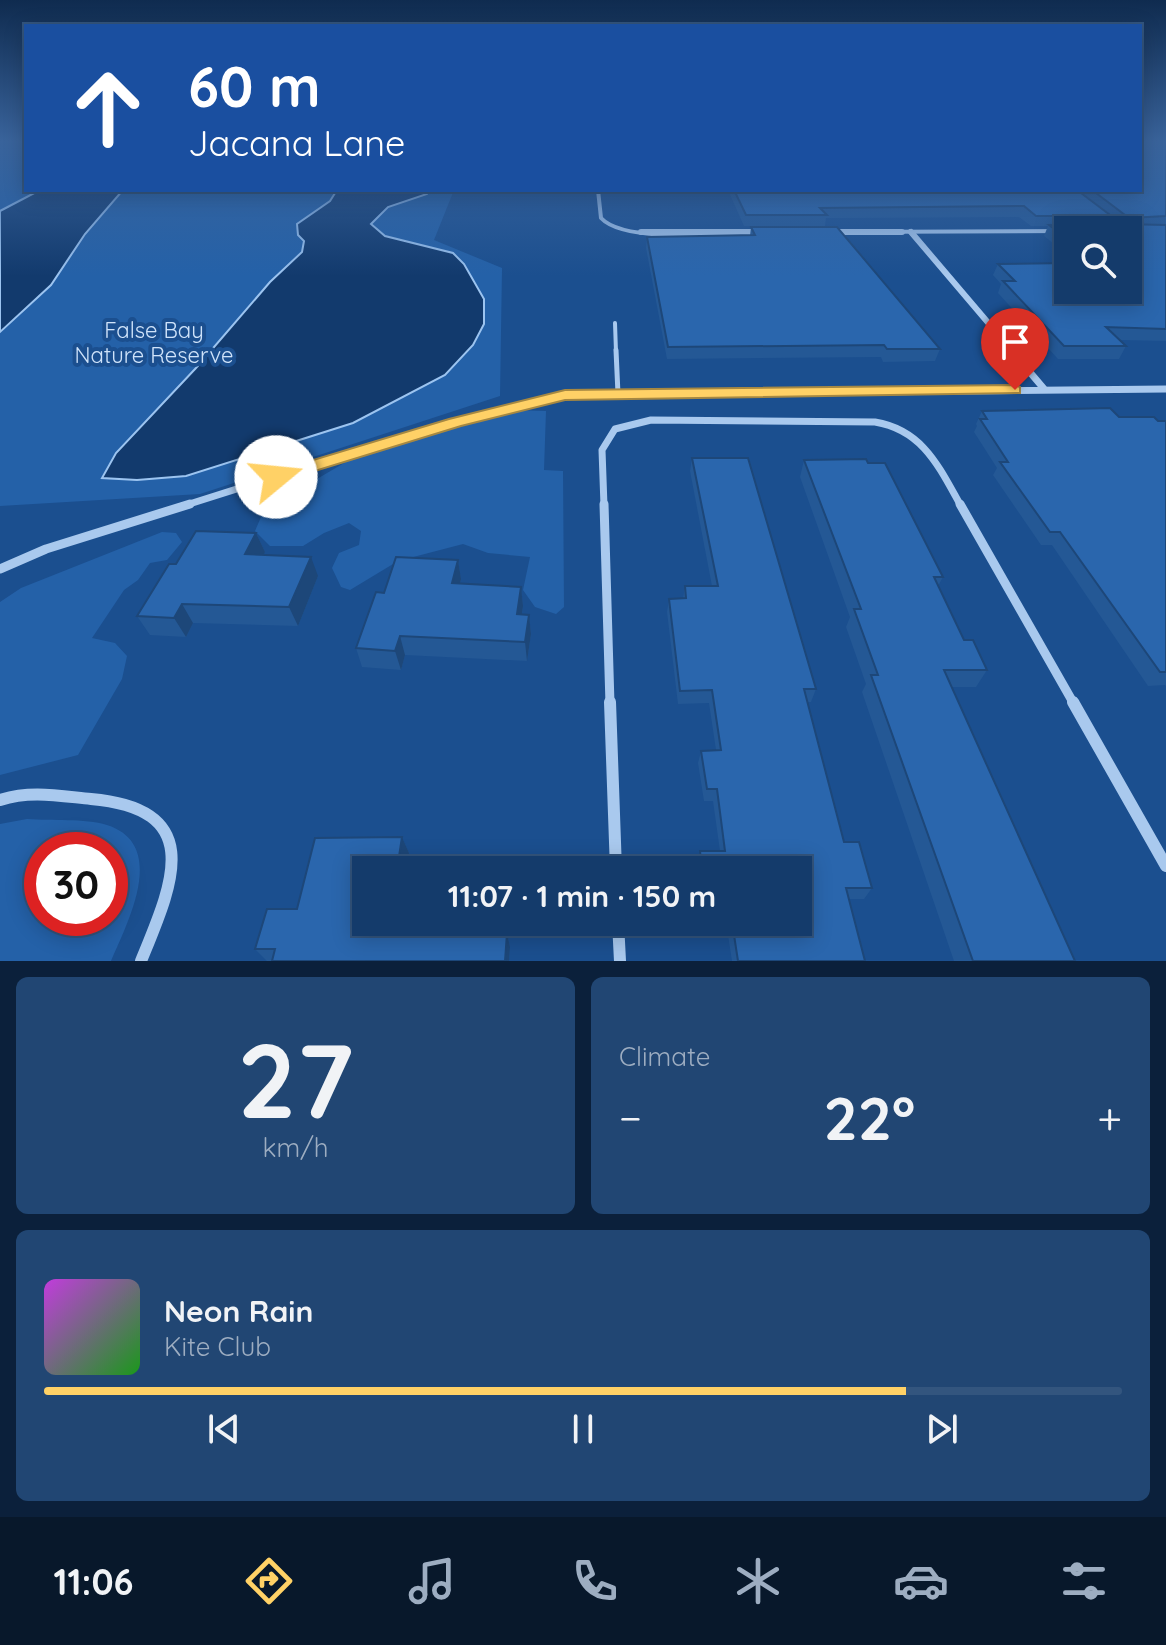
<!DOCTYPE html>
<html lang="en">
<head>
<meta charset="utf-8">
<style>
	:root { --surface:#143b6b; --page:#214673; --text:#f1f3f6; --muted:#9dadc1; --line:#33557e; --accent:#ffd166 }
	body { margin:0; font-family:Quicksand,sans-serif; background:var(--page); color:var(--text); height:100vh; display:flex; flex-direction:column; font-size:30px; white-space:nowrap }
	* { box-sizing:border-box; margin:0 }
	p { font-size:26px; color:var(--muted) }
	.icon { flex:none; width:44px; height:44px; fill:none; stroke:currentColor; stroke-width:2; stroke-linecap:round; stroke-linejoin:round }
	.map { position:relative; height:961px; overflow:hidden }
	.sheet { display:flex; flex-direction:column; gap:16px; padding:16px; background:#0b203b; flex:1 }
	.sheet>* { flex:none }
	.top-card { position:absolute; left:24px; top:24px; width:1118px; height:168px; border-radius:0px; box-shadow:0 4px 20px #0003,0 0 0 2px var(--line); background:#1a4fa0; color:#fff; overflow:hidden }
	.buttons { position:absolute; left:1054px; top:216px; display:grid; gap:16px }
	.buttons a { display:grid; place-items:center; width:88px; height:88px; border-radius:0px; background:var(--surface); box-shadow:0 4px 20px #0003,0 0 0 2px var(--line); font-size:40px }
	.speed { position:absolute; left:24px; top:832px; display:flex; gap:16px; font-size:40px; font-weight:700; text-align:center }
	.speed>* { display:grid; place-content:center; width:104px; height:104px; border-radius:50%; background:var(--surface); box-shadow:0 4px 20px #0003,0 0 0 2px var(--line); line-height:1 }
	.speed .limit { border:12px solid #d22; background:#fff; color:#111 }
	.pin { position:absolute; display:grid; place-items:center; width:68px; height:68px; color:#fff; margin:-82px -34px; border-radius:50% 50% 50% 0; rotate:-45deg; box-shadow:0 0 8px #0007 }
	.pin .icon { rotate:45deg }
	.me { position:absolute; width:88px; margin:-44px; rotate:73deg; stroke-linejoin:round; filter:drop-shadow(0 0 6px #0008) }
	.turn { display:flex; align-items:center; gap:28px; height:168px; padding:0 32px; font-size:36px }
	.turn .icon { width:104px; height:104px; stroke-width:2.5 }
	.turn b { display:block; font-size:56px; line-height:68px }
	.big { font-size:60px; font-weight:700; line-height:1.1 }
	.sheet .widget { flex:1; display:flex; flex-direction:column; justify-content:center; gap:12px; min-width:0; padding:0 28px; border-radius:12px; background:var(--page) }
	.sheet .dial { align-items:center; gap:0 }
	.dial b { font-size:104px; line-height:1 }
	.song { display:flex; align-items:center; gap:24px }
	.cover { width:96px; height:96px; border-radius:12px; background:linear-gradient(135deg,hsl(290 70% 55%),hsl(120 70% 35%)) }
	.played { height:8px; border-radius:4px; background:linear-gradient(90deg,var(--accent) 80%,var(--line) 80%) }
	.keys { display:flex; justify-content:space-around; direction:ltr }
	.heat { display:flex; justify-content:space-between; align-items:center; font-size:44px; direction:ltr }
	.sheet .tiles { flex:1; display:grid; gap:16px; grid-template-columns:1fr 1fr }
	.widget:last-child { grid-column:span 2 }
	.trip { position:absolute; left:352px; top:856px; width:460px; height:80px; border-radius:0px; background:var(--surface); box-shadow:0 4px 20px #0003,0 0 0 2px var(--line); font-weight:700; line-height:80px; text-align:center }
	.menu { display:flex; height:128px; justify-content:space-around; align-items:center; background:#08182b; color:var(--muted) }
	.menu .icon { width:56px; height:56px }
	.menu .on { color:var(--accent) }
	.menu b { font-size:36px; color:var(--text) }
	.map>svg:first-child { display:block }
</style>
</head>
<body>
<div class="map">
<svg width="1166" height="961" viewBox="0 0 1166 961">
	<rect width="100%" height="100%" fill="#1b4f8f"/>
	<path fill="#2461a8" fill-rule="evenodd" d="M0 141H26V190H454L434 240 502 268 500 396 200 494 0 506Z
		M511 410 546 411 544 470 563 471 564 607 556 614 535 607 523 590 530 557 488 553 463 544 398 561 350 590 341 587 332 568 339 553 359 545 361 531 349 523 324 533 303 546H270L255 531 264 510 351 459Z
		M162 532 176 533 182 542 167 560 150 563 138 580 124 590 92 638 115 643 127 656 122 679 78 755 0 775V602L21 588Z
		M27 819C52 821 84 818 107 825 169 845 127 923 111 961H0V824ZM110 850V918H42V850Z"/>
	<path fill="#123a6d" stroke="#9cc4f0" stroke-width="2" d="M40 190H123L85 234 51 285 0 332V211Z
		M337 190H430L427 194 388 207 371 224 385 236 453 253 464 264 484 299V324L473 345 445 375 353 423 186 476 137 480 102 478 116 453 196 368 270 282 302 252 304 241 298 235 297 224 330 201Z"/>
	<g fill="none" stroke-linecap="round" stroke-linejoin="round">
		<path stroke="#a9c9ee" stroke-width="4" d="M615 323 616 352"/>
		<path stroke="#a9c9ee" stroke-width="5" d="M616 350 618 394"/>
		<path stroke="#a9c9ee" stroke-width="4" d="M598 190 601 218C625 244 724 233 760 232
			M910 231 912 234
			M833 232 1068 231"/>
		<path stroke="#a9c9ee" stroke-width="6" d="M641 232H760
			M833 232H902
			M911 232 1013 352"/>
		<path stroke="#a9c9ee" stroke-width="7" d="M1011 350 1045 390
			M183 506 379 444 565 395 1166 389
			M604 506 602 450 615 429 651 420 875 422C923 430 939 467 961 506"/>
		<path stroke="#a9c9ee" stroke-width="9" d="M604 504 610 704
			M960 504 1074 704
			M0 569 46 549 190 504"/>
		<path stroke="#a9c9ee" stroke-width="12" d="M610 702 616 870
			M1073 702 1166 866
			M0 800C30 790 60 796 91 799 208 809 172 885 141 961
			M618 922 620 961"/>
	</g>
	<path fill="#245895" d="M1166 141V341L1120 340 1126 346 1119 359H1058L998 293 1001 284 993 275 998 264 1128 290 1068 230V255L1044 236 1048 226H1031L1019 217 826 218 825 226H744L728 190H1140Z
		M751 227 940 349 935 361 883 362 881 357 667 359 646 248 647 237 750 236Z
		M982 411 1166 421V686L1165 685 1148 686 1052 545H1041L993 475 997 468 974 432 977 426 976 424Z
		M692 458 816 689 811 702H807L844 842 872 888 864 899H849L865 961H732L726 922H798V870H698L697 862 700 851H720L713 801H704L698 763 701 751 716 750 709 703 678 704 667 612 669 599H683L685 586H712L690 471Z
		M804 460 868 463 943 577 938 586 964 640 987 670 976 687H952L1075 961H954L862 692 866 684 846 627 850 617 800 477Z
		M256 533 265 552 263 555 318 576 298 626 193 623 186 637 150 635 137 616 176 564Z
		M458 560 461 579 460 584 521 587 523 606 522 614 529 615 531 634 527 661 405 655 401 670 362 667 356 648 384 593Z
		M402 837 409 853 406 870H366V922H494L493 934 507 933 510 947 509 961H267L255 949 267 909H297L315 838Z"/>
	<path fill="#1d4779" d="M256 533 265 552 254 574 245 554Z
		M311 557 318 576 298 626 289 607Z
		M458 560 461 579 456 603 452 583Z
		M521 587 523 606 519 633 517 614Z
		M182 604 193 623 186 637 174 618Z
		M529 615 531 634 527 661 525 642Z
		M400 636 405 655 401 670 395 651Z
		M402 837 409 853 406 870H397Z
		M490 922H494L492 948 489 934Z
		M507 933 510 947 509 961H505Z"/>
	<path fill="#2a66ad" stroke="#1d4779" stroke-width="2" d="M1140 141H1166V216L1129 218 1092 190H1140Z
		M734 190H1077L1122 224 1166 225V329L1106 327 1126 346H1064L1003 281H1015L998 264 1068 263V290H1128V230H1068V240L1049 225H1075L1078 219 1075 216H1036L1024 206 820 208 827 215H746Z
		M751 227H837L940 349H887L884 345 668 347 647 237 755 235Z
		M1110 408 1119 417H1154L1158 421H1166V672H1160L1060 532H1050L1000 462H1008L980 419H987L982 411Z
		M692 458H748L816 689H804L844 842H859L872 888H846L865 961H738L732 922H798V870H702L700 851H725L717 789H707L701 751 721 750 712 690 680 691 669 599 686 598 685 586H718Z
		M866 459 868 463H885L943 577H934L964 640H973L987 670H944L1075 961H973L871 675H878L854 609H861L804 460Z
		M196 531 256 533 245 554 311 557 289 607 182 604 174 618 137 616 169 564H176Z
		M396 557 458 560 452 583 521 587 517 614 529 615 525 642 400 636 395 651 356 648 376 592 384 593Z
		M402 837 397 870H366V922H490L489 934 507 933 505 961H272L275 949H255L267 909H297L315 838Z"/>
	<linearGradient id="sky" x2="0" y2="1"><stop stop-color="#0f2b4f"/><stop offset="0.51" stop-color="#39639b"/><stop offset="1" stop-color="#39639b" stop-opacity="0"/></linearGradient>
	<rect width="1166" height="276" fill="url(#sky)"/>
	<path fill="#ffd166" stroke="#a68842" stroke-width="2" d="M1015 385 1020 387V393L565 400 461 426 276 483 267 477 270 473 449 419 565 390Z"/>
	<g text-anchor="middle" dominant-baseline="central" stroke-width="8" stroke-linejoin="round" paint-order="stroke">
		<g font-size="22" fill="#cfe3fa" stroke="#1b4f8f">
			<text x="154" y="330">False Bay<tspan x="154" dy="25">Nature Reserve</tspan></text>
		</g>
	</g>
</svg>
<div class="buttons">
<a><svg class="icon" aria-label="search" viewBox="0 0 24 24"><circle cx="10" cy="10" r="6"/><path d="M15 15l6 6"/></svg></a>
</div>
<div class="speed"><div class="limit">30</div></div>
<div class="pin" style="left:1015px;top:390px;background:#d93025"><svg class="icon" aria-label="arrive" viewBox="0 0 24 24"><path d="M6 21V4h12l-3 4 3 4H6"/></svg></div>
<svg class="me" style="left:276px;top:477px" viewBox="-20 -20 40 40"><circle r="19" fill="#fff"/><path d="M0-13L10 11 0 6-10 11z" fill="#ffd166"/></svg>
<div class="trip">11:07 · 1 min · 150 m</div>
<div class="top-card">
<div class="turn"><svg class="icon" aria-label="ahead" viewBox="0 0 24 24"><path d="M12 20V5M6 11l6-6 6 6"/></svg><div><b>60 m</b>Jacana Lane</div></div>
</div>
</div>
<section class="sheet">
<div class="tiles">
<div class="widget dial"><b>27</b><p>km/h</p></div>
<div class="widget"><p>Climate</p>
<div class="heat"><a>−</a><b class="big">22°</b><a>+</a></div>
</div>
<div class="widget">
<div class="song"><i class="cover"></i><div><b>Neon Rain</b><p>Kite Club</p></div></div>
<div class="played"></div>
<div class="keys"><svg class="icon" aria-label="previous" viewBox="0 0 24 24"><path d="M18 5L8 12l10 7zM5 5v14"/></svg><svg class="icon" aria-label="pause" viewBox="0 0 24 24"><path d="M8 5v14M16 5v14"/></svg><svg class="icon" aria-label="next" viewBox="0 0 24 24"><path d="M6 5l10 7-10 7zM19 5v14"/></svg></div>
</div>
</div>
</section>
<nav class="menu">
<b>11:06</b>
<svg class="icon on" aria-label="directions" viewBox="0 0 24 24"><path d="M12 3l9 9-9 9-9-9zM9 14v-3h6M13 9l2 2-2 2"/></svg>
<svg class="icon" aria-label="music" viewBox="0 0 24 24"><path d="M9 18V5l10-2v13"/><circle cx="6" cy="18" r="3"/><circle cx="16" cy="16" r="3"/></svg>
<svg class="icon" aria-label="phone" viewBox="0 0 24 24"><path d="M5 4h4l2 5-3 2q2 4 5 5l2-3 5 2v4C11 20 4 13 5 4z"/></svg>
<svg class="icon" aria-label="climate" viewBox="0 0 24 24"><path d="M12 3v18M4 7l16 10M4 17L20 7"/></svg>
<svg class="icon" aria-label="car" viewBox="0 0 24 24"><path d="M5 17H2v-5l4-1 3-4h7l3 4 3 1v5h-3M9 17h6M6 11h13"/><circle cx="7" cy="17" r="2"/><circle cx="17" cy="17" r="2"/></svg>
<svg class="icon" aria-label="filters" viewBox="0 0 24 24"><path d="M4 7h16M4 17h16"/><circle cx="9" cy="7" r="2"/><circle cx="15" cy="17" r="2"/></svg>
</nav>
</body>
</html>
